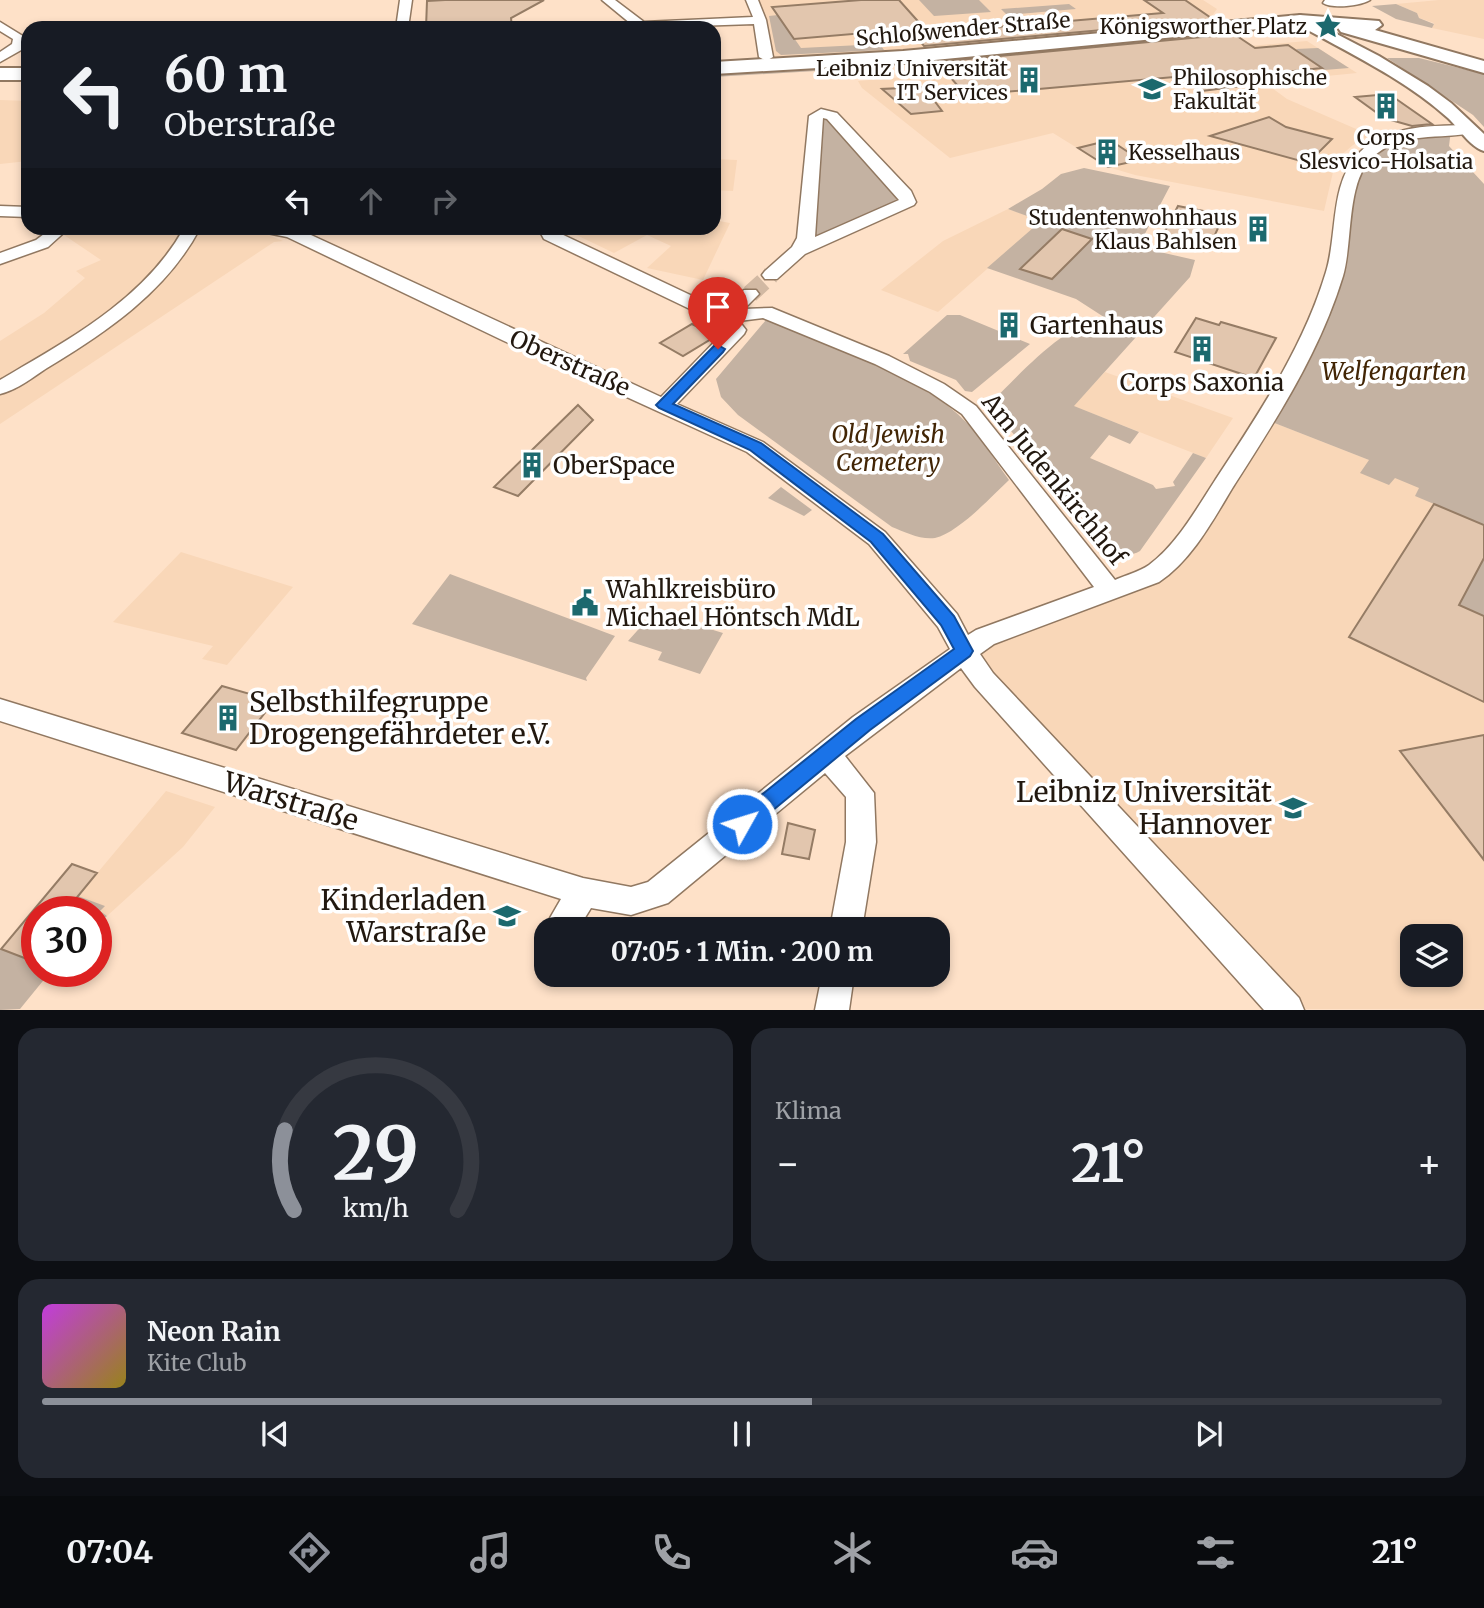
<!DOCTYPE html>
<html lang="de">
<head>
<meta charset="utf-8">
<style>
	:root { --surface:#171b24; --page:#242831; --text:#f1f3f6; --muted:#9ea1a6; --line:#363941; --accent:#8c9099 }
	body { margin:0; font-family:Merriweather,serif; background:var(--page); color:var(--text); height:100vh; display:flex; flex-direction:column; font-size:26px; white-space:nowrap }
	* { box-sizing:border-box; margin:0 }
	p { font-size:23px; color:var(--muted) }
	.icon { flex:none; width:38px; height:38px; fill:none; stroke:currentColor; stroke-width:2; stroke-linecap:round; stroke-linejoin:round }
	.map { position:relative; height:1010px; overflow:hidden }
	.drawer { display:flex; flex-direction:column; gap:18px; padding:18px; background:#0d0f14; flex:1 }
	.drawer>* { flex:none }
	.guide { position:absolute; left:21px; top:21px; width:700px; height:214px; border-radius:21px; box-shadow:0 4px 10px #0003; background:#171b24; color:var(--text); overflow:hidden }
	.fabs { position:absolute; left:1400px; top:924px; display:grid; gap:14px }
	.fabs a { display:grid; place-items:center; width:63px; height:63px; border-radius:14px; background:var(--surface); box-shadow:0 4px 10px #0003; font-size:35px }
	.speed { position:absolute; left:21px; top:896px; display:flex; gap:14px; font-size:35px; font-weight:700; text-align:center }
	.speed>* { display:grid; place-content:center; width:91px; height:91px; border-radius:50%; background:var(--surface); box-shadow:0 4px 10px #0003; line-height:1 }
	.speed .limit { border:10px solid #d22; background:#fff; color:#111 }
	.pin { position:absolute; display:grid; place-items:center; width:60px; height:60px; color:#fff; margin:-72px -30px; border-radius:50% 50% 50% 0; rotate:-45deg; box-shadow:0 0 7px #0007 }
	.pin .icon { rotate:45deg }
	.me { position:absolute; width:77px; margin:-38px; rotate:51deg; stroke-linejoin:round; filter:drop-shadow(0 0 5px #0008) }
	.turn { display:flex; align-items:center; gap:24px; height:147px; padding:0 28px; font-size:32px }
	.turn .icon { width:91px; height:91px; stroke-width:2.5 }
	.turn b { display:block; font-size:49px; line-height:60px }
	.lanes { display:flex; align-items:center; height:66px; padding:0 28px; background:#0003; justify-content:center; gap:35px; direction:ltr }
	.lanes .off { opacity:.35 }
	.big { font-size:52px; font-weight:700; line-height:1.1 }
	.drawer .widget { flex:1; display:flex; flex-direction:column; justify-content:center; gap:10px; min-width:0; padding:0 24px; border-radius:21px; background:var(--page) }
	.drawer .dial { align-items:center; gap:0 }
	.dial svg { height:182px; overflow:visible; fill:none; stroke:var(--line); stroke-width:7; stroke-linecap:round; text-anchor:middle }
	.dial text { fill:var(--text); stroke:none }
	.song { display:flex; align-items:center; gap:21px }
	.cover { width:84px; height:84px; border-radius:10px; background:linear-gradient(135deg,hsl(290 70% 55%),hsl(50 70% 35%)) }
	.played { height:7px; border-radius:4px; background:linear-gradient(90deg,var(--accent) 55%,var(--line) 55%) }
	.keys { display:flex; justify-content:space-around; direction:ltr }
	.heat { display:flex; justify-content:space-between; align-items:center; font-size:38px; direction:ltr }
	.drawer .tiles { flex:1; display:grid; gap:18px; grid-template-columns:1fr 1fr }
	.widget:last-child { grid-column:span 2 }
	.trip { position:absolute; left:534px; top:917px; width:416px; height:70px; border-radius:21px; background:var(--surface); box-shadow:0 4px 10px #0003; font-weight:700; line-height:70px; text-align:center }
	.menu { display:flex; height:112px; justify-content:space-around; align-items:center; background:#090b0e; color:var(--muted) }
	.menu .icon { width:49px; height:49px }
	.menu .current { color:var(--accent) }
	.menu b { font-size:32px; color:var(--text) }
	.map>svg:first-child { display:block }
</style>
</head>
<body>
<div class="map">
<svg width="1484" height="1010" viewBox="0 0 1484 1010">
	<rect width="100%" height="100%" fill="#fee1c8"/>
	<path fill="#f9d7b8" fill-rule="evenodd" d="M752 0H1203L1217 9 1206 24 923 51 766 61Z
		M1439 0H1484V39L1432 28 1434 23 1419 18 1417 13 1396 4Z
		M1307 41 1357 73 1264 82 1287 99 1370 135 1353 145 1339 157 1333 172 1324 211 1135 175 1108 167 1053 133 950 158 862 88 858 81Z
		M0 100 28 101V161L0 164Z
		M714 159 737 160 733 191 714 190Z
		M1008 209 1042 221 938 312 881 290 943 241Z
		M714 220 730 223 703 280 647 268 671 246 647 235 614 253 568 231 598 228H714Z
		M65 228H251L283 241 274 242 0 424V341L44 313 85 278 76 271 101 260 64 235Z
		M1105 372 1233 418 1206 458 1073 406Z
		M1267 420 1369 460 1445 486 1434 504 1484 525V1009H1287L964 651 1150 576ZM1412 936H1451V975H1412Z
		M181 552 293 587 227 665 202 659 213 646 113 622Z
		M166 791 215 807 183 847 107 916 100 911 104 906 78 896Z"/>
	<path fill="#c4b2a2" d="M919 0H979L991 12 934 16Z
		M1069 4 1076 9 1007 15 1001 9Z
		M1396 4 1417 13 1419 18 1434 24 1432 28 1396 19 1372 6Z
		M778 15 801 48 880 44 884 50 781 55 776 51 769 16Z
		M1318 48 1349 68 1324 70 1296 49Z
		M1387 58H1419L1484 74V127L1473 115Z
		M928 59 929 61 833 70 714 77V72Z
		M821 113 908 202 799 250Z
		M1451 130 1449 146 1484 184V525L1415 496 1419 488 1395 478 1389 485 1360 473 1369 460 1267 420 1307 346 1349 185 1376 146Z
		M1084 168 1170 186 1138 247 1195 260 1190 277 1074 406 1139 432 1130 444 1109 435 1090 458 1153 485 1156 489 1175 486 1173 482 1193 453 1206 458 1140 551C1128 558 1117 554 1106 547L989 404C1018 377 1067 319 1107 319L1076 299 987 268 1041 221 1008 209 1042 189 1061 174Z
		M947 315H960L1030 344 972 392 965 391 956 380 910 361 908 354H903Z
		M766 320C826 345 923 376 967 423 983 440 995 461 1009 480 992 496 958 533 935 538 920 540 905 532 892 527L738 415 721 397 716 379Z
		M781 487 812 510 804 516 768 498Z
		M1484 558V616L1459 605Z
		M450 574 615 636 586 678 587 681 412 624Z
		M654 612 723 633 700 674 658 660 662 652 628 641Z
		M78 896 105 906 100 911 107 916 96 926V912H65Z
		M37 946V971H51L20 1009 0 1010V949L26 959Z"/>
	<path fill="#e2c6ae" stroke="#957c65" stroke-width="2" d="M445 0H544L511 18 512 28H426L427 1Z
		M861 0H899L924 28 794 39 772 7Z
		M1144 0H1185L1214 20 924 46 914 34 1163 13Z
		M1234 34 1255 48 1288 45 1322 68 1246 76 1257 84 1202 91 1185 79 1178 80 1174 77 992 93 988 91 964 93 937 62Z
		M924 87 942 111 911 114 882 89Z
		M1389 94 1432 124 1412 126 1384 118 1355 97Z
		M1269 117 1286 127 1332 139 1308 163 1210 136Z
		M1110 140 1140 160 1108 167 1078 148Z
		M1178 206 1224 215 1208 250 1182 244 1184 239 1163 235Z
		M1062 229 1092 239 1052 279 1020 269Z
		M1196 318 1219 325 1221 322 1276 338 1254 378 1175 352Z
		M692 324 716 336 683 356 660 343Z
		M578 405 593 420 518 496 494 487Z
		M1434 504 1484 525V558L1459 605 1484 616V702L1349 637Z
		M222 686 274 701 236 750 182 733Z
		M1484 735V860L1400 751Z
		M788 823 815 830 809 859 782 854Z
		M72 864 97 873 65 912H37V946L27 959 1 949Z"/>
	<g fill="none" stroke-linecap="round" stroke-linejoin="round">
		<path stroke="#d2b9a3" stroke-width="18" stroke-dasharray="18 9" stroke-linecap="butt" d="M750 294 771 275"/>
		<g stroke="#917861" stroke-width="3">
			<path id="minor" d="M400 0H412L408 28H396Z
				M602 0H615L644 22 753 17 746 0H758L766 20 773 57 766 61 759 57 754 24 636 28Z
				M1325 0H1370C1361 6 1332 9 1323 3Z
				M0 22 26 38 23 49 0 62V52L12 44 13 39 0 31Z
				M821 109 837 113 911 191 916 202 914 205 805 254 777 279H765L762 275 765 271 792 247 797 238 809 116ZM823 118 827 119 899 200 815 237Z
				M1471 125 1478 129 1476 132C1440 141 1401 129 1371 159 1346 184 1353 242 1343 276 1320 352 1276 420 1233 487 1213 520 1192 560 1159 582L994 644 980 654 993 673 1299 998 1304 1010H1264L975 687 961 668 845 756 874 793 876 842 862 929H830L846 842V797L825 773 668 903 631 915 591 908 578 929 546 931 550 918 561 899 0 721V699L583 878 631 887 648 882 853 717 950 649 938 627 869 544 747 452 502 340 287 237 262 232 260 228 298 229 661 397 726 330 717 322 544 239 538 228H554L557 232 722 310 744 290H756L759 294 744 309 772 308 889 356 944 384 976 406 1115 580C1126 575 1139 572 1149 565 1176 545 1196 510 1214 482 1257 416 1303 349 1326 272 1338 233 1329 183 1360 152 1389 124 1434 126 1471 125ZM763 318 875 364 930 392 962 414 1094 587 976 630 968 635 957 614 885 532 763 442 677 404 744 334 746 330 739 321Z
				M0 206 28 207V217L0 216Z
				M52 228H69L48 247 0 264V253L36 240Z
				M184 228H200C167 291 107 332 47 368 33 377 17 390 0 394V380C68 340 145 299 184 228Z
				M822 975H854L849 1010H815Z"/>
		</g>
		<g stroke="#917861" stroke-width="4">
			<path id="tertiary" d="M1300 15 1379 56 1428 86 1451 103 1484 134V151C1470 147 1459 128 1448 118 1403 78 1347 52 1295 23L1292 20Z"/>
		</g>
		<g stroke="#917861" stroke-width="4">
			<path id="secondary" d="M1300 15 1379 21 1382 25 1375 30 1484 61V73L1341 32 1338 28 1300 25 903 63 714 74V62L903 51Z
				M0 68H28V80H0Z"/>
		</g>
		<use href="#minor" fill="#fff" fill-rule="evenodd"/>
		<use href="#tertiary" fill="#fff" fill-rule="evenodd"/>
		<use href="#secondary" fill="#fff" fill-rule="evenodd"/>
	</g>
	<path fill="#1a73e8" stroke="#114b97" stroke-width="2" d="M718 345 725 349 723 352 673 404 761 443 883 534 954 616 973 651 970 656 870 730 749 830 742 833 734 830 731 824 734 817 856 719 954 649 941 625 871 542 750 450 659 408 656 405 659 402 714 346Z"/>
	<defs>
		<g id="sight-bare" transform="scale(2.1)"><path d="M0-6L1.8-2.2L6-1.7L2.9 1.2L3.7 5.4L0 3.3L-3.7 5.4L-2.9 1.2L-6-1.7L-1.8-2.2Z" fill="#1c696e" stroke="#fff" stroke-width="2.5" paint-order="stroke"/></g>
		<g id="building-bare" transform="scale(2.1)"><path d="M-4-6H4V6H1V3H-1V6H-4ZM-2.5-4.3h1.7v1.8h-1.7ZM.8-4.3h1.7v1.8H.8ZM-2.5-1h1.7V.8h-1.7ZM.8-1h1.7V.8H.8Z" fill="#1c696e" stroke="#fff" stroke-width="2.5" paint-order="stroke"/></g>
		<g id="university-bare" transform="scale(2.1)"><path d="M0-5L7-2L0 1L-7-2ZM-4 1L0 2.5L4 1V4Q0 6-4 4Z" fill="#1c696e" stroke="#fff" stroke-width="2.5" paint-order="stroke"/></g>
		<g id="civic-bare" transform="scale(2.1)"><path d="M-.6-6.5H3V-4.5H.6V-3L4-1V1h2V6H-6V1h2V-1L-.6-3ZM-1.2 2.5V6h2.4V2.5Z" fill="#1c696e" stroke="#fff" stroke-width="2.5" paint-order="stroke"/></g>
		<g id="school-bare" transform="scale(2.1)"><path d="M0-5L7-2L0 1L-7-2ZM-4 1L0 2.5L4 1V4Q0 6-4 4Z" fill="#1c696e" stroke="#fff" stroke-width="2.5" paint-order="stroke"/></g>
	</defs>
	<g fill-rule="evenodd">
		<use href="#sight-bare" x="1328" y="26"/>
		<use href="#building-bare" x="1029" y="80"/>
		<use href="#university-bare" x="1152" y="89"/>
		<use href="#building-bare" x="1386" y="106"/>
		<use href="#building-bare" x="1107" y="152"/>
		<use href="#building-bare" x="1258" y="229"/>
		<use href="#building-bare" x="1009" y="325"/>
		<use href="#building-bare" x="1202" y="349"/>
		<use href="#building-bare" x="532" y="465"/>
		<use href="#civic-bare" x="585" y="603"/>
		<use href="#building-bare" x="228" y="718"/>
		<use href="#university-bare" x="1293" y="808"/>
		<use href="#school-bare" x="507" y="916"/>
	</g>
	<g text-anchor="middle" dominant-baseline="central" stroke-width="7" stroke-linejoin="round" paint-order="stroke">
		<g font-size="21" fill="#22180f" stroke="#fff" text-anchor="end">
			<text x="1307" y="26">Königsworther Platz</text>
			<text x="1008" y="68">Leibniz Universität<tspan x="1008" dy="24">IT Services</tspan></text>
			<text x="1173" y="77" text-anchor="start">Philosophische<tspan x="1173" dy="24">Fakultät</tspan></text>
			<text x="1386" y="137" text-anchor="middle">Corps<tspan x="1386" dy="24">Slesvico-Holsatia</tspan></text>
			<text x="1128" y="152" text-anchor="start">Kesselhaus</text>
			<text x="1237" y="217">Studentenwohnhaus<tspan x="1237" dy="24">Klaus Bahlsen</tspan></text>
		</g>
		<g font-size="21" fill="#22180f" stroke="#fff">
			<text transform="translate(963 29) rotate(-5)">Schloßwender Straße</text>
		</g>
		<g font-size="24" fill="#22180f" stroke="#fff" text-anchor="start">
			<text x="1030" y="325">Gartenhaus</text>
			<text x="1202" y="382" text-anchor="middle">Corps Saxonia</text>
			<text x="553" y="465">OberSpace</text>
			<text x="606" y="589">Wahlkreisbüro<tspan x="606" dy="28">Michael Höntsch MdL</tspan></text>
		</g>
		<g font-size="24" fill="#22180f" stroke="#fff">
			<text transform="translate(570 363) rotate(24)">Oberstraße</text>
			<text transform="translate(1054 479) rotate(51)">Am Judenkirchhof</text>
		</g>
		<g font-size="24" font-style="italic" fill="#422505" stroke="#fff">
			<text x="1394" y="371">Welfengarten</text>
			<text x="888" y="434">Old Jewish<tspan x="888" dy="28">Cemetery</tspan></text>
		</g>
		<g font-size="28" fill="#22180f" stroke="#fff" text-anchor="end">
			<text x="249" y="702" text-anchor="start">Selbsthilfegruppe<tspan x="249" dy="32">Drogengefährdeter e.V.</tspan></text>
			<text x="1272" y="792">Leibniz Universität<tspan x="1272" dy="32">Hannover</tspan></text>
			<text x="486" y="900">Kinderladen<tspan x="486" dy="32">Warstraße</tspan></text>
		</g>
		<g font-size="28" fill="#22180f" stroke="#fff">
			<text transform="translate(291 801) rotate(17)">Warstraße</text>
		</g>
	</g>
</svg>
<div class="fabs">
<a><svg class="icon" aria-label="layers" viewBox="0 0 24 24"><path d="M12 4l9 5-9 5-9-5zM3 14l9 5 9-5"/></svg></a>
</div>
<div class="speed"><div class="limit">30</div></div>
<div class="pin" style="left:718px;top:349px;background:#d93025"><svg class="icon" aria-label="arrive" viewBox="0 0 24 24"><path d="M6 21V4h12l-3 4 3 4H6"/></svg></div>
<svg class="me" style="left:742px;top:824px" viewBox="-20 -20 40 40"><circle r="17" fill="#1a73e8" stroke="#fff" stroke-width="3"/><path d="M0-11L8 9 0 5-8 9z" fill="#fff"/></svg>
<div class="trip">07:05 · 1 Min. · 200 m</div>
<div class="guide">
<div class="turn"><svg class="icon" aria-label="left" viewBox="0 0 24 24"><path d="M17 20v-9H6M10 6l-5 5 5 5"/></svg><div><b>60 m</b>Oberstraße</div></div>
<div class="lanes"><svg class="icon" aria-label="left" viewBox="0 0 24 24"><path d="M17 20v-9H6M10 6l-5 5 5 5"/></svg><svg class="icon off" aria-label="ahead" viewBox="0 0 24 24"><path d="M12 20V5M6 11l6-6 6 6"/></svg><svg class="icon off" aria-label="right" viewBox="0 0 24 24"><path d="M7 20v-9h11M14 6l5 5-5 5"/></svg></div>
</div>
</div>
<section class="drawer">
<div class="tiles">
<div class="widget dial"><svg viewBox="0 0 100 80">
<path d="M14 69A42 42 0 1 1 86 69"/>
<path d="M14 69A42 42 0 0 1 10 34" stroke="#8c9099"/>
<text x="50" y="56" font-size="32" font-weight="700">29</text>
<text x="50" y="72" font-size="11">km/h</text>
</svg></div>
<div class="widget"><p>Klima</p>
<div class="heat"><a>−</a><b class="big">21°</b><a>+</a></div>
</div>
<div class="widget">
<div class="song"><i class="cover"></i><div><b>Neon Rain</b><p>Kite Club</p></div></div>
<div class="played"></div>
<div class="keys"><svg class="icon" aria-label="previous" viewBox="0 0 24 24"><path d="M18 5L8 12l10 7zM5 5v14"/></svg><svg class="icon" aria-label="pause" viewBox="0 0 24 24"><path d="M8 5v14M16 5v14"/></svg><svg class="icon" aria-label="next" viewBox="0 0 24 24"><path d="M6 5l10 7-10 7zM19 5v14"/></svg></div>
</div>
</div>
</section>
<nav class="menu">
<b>07:04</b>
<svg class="icon current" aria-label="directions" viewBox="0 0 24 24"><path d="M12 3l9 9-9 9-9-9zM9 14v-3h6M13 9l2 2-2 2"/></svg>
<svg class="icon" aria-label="music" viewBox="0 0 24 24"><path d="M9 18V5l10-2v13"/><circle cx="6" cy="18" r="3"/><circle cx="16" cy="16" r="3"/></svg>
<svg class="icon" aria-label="phone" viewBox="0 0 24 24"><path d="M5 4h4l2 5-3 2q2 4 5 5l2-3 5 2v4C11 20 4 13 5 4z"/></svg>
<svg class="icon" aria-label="climate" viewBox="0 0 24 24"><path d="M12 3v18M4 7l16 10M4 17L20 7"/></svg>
<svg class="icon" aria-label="car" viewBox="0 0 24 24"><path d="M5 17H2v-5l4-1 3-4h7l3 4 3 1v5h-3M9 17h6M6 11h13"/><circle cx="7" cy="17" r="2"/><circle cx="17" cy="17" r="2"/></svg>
<svg class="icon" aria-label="filters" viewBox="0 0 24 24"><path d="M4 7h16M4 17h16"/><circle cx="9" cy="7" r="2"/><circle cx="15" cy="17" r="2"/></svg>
<b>21°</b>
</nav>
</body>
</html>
